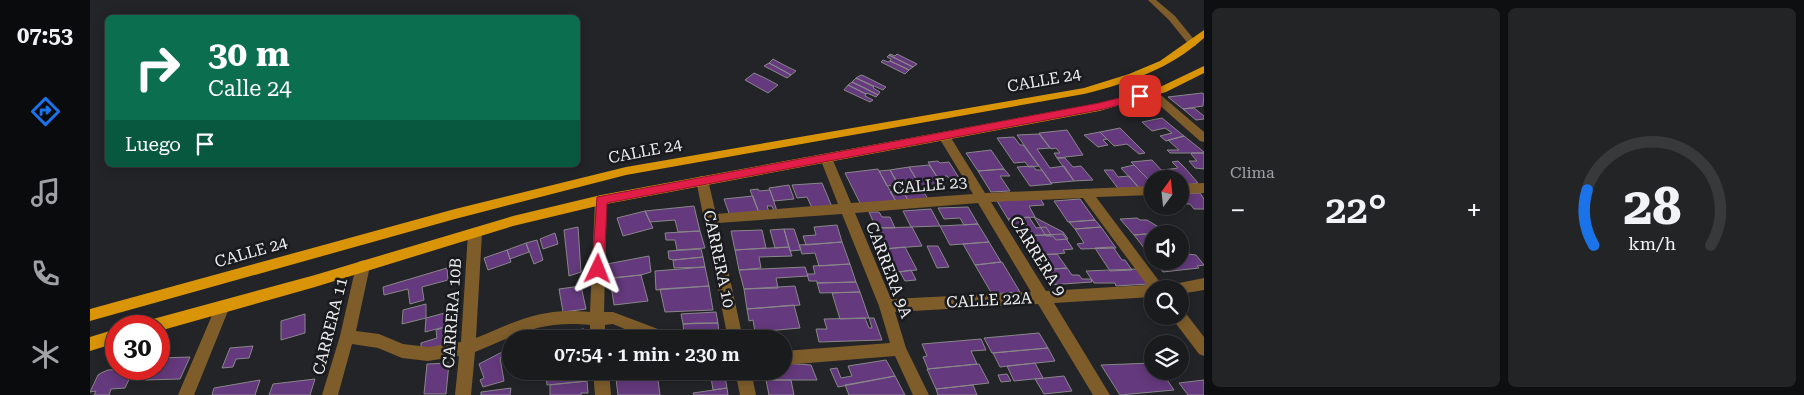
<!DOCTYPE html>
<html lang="es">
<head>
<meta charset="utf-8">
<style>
	:root { --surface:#1a1b1d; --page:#232426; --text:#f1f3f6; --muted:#9fa1a4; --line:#38393b; --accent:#1a73e8 }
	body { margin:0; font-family:"Roboto Serif",serif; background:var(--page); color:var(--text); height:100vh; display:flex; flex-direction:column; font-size:19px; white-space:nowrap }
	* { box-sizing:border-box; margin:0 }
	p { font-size:16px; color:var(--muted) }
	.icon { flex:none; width:28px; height:28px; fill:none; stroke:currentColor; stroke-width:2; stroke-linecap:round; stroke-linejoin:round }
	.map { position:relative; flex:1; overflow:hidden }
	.sheet { display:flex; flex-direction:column; gap:8px; padding:8px; background:#0e0f10; width:600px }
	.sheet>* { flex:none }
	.banner { position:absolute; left:15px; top:15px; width:475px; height:152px; border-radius:8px; box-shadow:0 2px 12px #0003,0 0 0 1px var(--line); background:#0b6e4f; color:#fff; overflow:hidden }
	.needle { width:32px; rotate:15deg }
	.controls { position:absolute; left:1054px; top:170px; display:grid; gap:10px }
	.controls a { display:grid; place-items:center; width:45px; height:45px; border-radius:50%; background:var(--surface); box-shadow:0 2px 12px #0003,0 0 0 1px var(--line); font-size:25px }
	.speed { position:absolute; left:15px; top:315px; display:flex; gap:10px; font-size:25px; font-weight:700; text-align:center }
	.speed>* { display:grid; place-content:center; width:65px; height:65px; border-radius:50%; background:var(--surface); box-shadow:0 2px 12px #0003,0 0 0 1px var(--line); line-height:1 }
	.speed .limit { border:8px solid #d22; background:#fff; color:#111 }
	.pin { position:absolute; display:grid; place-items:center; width:42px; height:42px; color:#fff; margin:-21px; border-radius:10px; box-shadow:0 2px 8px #0006 }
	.me { position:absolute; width:55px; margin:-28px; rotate:2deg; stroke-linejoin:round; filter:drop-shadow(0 0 4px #0008) }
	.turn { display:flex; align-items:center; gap:18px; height:105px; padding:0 20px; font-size:22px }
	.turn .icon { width:65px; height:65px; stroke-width:2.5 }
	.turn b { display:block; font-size:35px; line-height:42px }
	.then { display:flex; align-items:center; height:48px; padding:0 20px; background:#0003; gap:10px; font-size:19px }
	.big { font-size:38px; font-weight:600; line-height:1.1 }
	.sheet .widget { flex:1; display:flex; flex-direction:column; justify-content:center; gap:8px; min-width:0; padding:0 18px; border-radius:8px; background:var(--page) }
	.sheet .dial { align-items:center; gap:0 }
	.dial svg { height:130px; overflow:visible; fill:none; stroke:var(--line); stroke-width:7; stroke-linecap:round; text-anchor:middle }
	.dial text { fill:var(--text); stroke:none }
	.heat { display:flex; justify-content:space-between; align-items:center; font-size:28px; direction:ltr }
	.sheet .tiles { flex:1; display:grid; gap:8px; grid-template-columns:repeat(2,1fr) }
	.trip { position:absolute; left:412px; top:330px; width:290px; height:50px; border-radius:25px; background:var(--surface); box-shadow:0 2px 12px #0003,0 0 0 1px var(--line); font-weight:600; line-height:50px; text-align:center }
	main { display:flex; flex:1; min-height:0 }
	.tab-bar { display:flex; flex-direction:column; width:90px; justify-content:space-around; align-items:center; background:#0a0b0c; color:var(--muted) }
	.tab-bar .icon { width:35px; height:35px }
	.tab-bar .active { color:var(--accent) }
	.tab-bar b { font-size:22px; color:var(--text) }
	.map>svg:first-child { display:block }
</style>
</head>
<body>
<main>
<nav class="tab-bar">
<b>07:53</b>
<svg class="icon active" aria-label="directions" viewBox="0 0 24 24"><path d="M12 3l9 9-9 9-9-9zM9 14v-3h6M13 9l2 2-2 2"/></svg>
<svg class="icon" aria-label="music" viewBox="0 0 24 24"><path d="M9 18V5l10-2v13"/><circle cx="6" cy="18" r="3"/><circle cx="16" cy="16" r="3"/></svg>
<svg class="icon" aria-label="phone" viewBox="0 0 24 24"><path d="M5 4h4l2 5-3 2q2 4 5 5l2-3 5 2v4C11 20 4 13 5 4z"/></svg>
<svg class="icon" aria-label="climate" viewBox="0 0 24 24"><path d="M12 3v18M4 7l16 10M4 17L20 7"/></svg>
</nav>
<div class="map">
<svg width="1114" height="395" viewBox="0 0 1114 395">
	<rect width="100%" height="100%" fill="#232427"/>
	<path fill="#64397d" stroke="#89878a" d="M800 54 805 56 807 54 827 64 823 67 799 55Z
		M799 55 823 67 819 70 811 66 800 61 801 59 797 57Z
		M683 59 692 64 706 71 701 75 679 63Z
		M793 60 798 62 800 61 819 70 815 74 791 62Z
		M679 63 696 72 701 75 697 78 674 66Z
		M664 73 675 78 688 85 678 93 655 80Z
		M771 75 774 76 796 87 793 90 766 78Z
		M766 78 784 87 783 88 790 92 788 95 762 82Z
		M762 82 775 88 788 95 786 97 777 93 776 94 758 85Z
		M758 85 776 94 775 96 783 100 780 102 754 90Z
		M1112 93 1114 94 1113 106 1093 109 1078 97Z
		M1104 108 1114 116V119L1106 120 1093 109Z
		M1072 118 1089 132 1094 136 1076 141 1070 136 1082 133 1075 128 1062 131 1052 122Z
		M1030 128 1055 153 1049 154 1037 144 1024 146 1010 132Z
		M977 130 993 155 967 158 964 153H970L966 148 961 149 949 133Z
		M1010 132 1017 139 1013 140 1018 145 1008 147 994 135Z
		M949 134 960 148 947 149 960 168 974 166 984 181 961 183 927 135Z
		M1094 136 1114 152V153H1080L1077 150H1089L1078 140Z
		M924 137 930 145H933L949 166 939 167 935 162 924 163 907 138Z
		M901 150 914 169 888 171 876 153Z
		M1102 153H1114V169L1105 168 1099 161H1107L1101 154Z
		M967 158H975L983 167 991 166 1003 180 984 181Z
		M1062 160 1074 173 1080 179H1062V183L1041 162Z
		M848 161 850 163 859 162 871 181 862 182 857 176 847 177 838 162Z
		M1088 161 1095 168 1108 183 1096 185 1081 169 1088 168 1082 162Z
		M839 165 852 184 831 187 819 167Z
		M1044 165 1062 183V189L1051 190 1031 168Z
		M943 166 946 170H952L962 184 940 186 927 167Z
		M819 167 838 199 818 200 800 170Z
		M788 169 807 203 771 205 755 173Z
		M914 169 920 176H910L920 191 901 192 888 171Z
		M1081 169 1096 185H1090V179H1080L1071 170Z
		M800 170 808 185 797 186 789 171Z
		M1014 170H1023L1028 177 1039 176 1049 188 1030 191Z
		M732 183 742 207 722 208 717 197 707 198 702 185Z
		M699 185 704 199 684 201 679 188Z
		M668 189 669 191 680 190 687 211H684L682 206H677L679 212 669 213 660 190Z
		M812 190 818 200 806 201 800 192Z
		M1110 193 1114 199V209H1104L1100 204H1096L1090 197V194Z
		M663 196 669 213 640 216 634 199Z
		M950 198 954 205 939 206 945 217 918 219 907 201Z
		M990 199 1005 220 978 222 964 201Z
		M604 206 610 231 588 232 585 220 560 222 555 211Z
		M878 207 888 224 874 225 870 218 854 219 848 208Z
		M841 209 850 226 821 227 813 211Z
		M555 211 563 228 533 236 527 218Z
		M779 212H789L792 217H800L805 228H786Z
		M939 217 946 228 956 227 961 235 928 236 918 219Z
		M944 217 973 232 978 239 966 240 963 236H956Z
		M1047 218 1050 220H1057L1077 232 1044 235 1030 219Z
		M1005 220 1011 227 985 229 979 222Z
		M888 224 899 242 860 245 850 226Z
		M747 225 752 242 716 245 713 236 726 235 724 227Z
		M488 227 491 272 479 276 474 230Z
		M822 227 832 246 792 249 788 240H791L786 228Z
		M1011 227 1026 248 991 249 987 244 994 243 985 229Z
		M694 229 699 247 685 248 680 230Z
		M694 229H704L711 250 700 251Z
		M672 230 676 248 645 250 641 231Z
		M610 231 615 248 587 250 585 240H576L575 233Z
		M465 233 468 244 453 249 450 239Z
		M973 234 983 249 973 250 975 253 967 254 940 255 928 236Z
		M1055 234 1060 240H1062V253H1058L1044 235Z
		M447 240 453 260 444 264 436 243Z
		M752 242 760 264 729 266 725 253 712 254 709 245Z
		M899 242 911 262 885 265 873 244Z
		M436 243 439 252 420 259 417 250Z
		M837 246H848L859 267 847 268Z
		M699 247 702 256 669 257 671 268 649 270 645 250Z
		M815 247 827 270 806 272 794 249Z
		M1023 247 1032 260H1035L1042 270 1020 271 1005 248Z
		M611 249 613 257 584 260 579 259 578 251Z
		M417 250 421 262 398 270 394 258Z
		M1090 253 1106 255 1114 265 1107 266 1109 268 1073 272 1065 261H1090Z
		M967 254 977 268 949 270 940 255Z
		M559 256 561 272 551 275 516 279 517 264Z
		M613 257 615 267 584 268 583 260Z
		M912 262 930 292 902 294 885 265Z
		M760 264 766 282 727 283V281H719L717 274H725L723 266Z
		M615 267 619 286 566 290 565 271Z
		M715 267 718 276 686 278 688 288 654 289 649 270Z
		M357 268 358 280 332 287 334 300 320 304 318 289 294 295 293 287Z
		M977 268 982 275H989L992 279H1001L1002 282 958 285 949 270Z
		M1047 269 1058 284 1026 286 1025 283H1004L996 271Z
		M821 270 826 280 815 281 810 272Z
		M551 275 558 301 524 305 520 278Z
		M766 282 770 292 730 293 727 283Z
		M491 286 496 309 473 312 469 289Z
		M619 286 623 310 575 312 570 289Z
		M705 286 710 305 657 309 654 289Z
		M770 292 779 318 750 319 742 293Z
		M336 304V318L312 324 313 310Z
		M704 305 710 328 665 332 663 320 659 321 657 309Z
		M362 311V325L335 332 336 318Z
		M626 312 628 323 593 324 591 314Z
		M215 314V333L191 340V321Z
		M775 318 779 328H782L779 318H784L792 340 729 342 726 329H737L734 319Z
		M607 323H628L629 333H594L593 324Z
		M362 325 363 347 331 352V343L347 338 346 330Z
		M494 329V339H457L456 334Z
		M949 333 958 348 902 353 894 338Z
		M891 339 896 350 881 351 887 364 838 369 833 357 837 356 832 344Z
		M163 346 159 358 146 359 143 367 132 368 140 348Z
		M958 348 965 361 910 367 903 353Z
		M414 351 416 355 410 358 414 381 393 387 390 380 394 378 389 364Z
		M100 357 90 379 55 380 60 369H69V358Z
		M796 360 805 376 748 387 740 369 747 368 751 378 762 376 758 366Z
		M359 363 356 394H334L337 364Z
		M694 363 721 365 727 380H676L674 371H694Z
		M945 363 953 378 924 381 917 366Z
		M1062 363V371H1071L1084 390 1030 395 1011 365Z
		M889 364 899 383 846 389 837 369Z
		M44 369 35 388 21 389 19 395H4L6 391 0 392 8 375 11 373 18 370Z
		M466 371H496L497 381 457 385 456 376 466 375Z
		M525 371H582L583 379 568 380 570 395H528Z
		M620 371H634L637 388 623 390Z
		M917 374 921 381 911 382 908 375Z
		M805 376 815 395H759L755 385Z
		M974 376 982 391 954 394 945 379Z
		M225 379 220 395H179L183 384Z
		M170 380 165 395H122L124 388Z
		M676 380H701L704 395H679Z
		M1114 380V395H1098L1089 383Z
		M497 381 498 393H491V395H460V385Z
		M883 385 887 395H848L846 389Z
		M421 388 420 395H391V392Z
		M637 388 638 395H604L603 393Z"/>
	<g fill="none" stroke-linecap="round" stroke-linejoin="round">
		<path fill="#7e5d2b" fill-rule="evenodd" d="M1058 0H1066L1085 16 1106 42V46H1100L1079 20Z"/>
		<path fill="#7e5d2b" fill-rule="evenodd" d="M1062 90 1066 91 1114 132V142L1110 141 1058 95 1057 93Z
			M854 132 858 133 895 193 1062 186V195L1006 197 1075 289H1062V297L964 303 1020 395H1003L948 304 805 312 816 348 839 395H823L805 356 694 365V351L800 343 789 306 752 214 628 223 653 339H638L606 180 608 177 612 176 618 180 626 214 748 204 730 158 736 154 742 158 761 203 883 194 848 136ZM993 198 1057 285 956 291 901 202ZM888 203 941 292 801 299 765 213Z
			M1114 183V193L1090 194V184Z
			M511 195 515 197 517 200 514 312H523L581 334 583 339H558L523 324 515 325V339H500V325C452 320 428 334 385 352L381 395H365L369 356 338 361 312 358 288 348 262 344 248 395H232L250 336 266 266 268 262 273 260 278 262 280 266 266 331 289 334 313 344 338 347 371 342 378 233 380 229 385 228 390 229 392 233 386 338C429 320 452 307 500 312L505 200 507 197Z
			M1114 278V290L1090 294V289H1077L1079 285Z
			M133 300 138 302 140 306 104 395H88L126 306 128 302Z
			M1090 310 1094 311 1114 337V356L1109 354 1084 321 1082 316H1090Z
			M503 371H519L521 395H505Z
			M645 371H661L666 395H650Z"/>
		<path fill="#d99407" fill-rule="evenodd" d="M1114 30V38C1080 69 1038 83 994 94L536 175 365 219 0 321V309L365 209 536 167 994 88 1039 74 1070 61Z
			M1114 66V73L1076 92 1009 111 511 205 423 226 225 287 69 331V326H56L58 321 63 319 225 275 423 216 511 195 1009 103 1068 88Z
			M26 329V343L0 351V337Z"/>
	</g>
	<path fill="#e11d48" stroke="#92132f" d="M1050 93 1054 94V99L1009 110 517 203 514 269 512 273 508 274 504 273 502 269 507 197 1009 103Z"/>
	<g text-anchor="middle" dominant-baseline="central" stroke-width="5" stroke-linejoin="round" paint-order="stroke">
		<g font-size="16" fill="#ededef" stroke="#191a1d">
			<text transform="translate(954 80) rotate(-10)">CALLE 24</text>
			<text transform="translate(555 151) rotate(-11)">CALLE 24</text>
			<text transform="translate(840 185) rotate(-5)">CALLE 23</text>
			<text transform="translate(161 252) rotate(-16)">CALLE 24</text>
			<text transform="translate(948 256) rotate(58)">CARRERA 9</text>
			<text transform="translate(629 259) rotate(78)">CARRERA 10</text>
			<text transform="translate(799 270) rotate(69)">CARRERA 9A</text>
			<text transform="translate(899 300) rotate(-3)">CALLE 22A</text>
			<text transform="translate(362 313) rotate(-86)">CARRERA 10B</text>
			<text transform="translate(240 326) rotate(-76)">CARRERA 11</text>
		</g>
	</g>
</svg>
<div class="controls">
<a><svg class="needle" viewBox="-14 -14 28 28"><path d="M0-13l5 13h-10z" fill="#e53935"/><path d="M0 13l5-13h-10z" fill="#9fa1a4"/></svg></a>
<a><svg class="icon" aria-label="sound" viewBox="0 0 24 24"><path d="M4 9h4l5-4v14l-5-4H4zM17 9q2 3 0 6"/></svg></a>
<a><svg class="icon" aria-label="search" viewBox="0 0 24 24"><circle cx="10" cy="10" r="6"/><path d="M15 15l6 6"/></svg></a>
<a><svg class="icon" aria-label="layers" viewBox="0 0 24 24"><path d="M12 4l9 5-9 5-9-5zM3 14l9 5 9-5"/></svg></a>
</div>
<div class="speed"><div class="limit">30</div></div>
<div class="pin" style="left:1050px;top:96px;background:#d93025"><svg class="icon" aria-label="arrive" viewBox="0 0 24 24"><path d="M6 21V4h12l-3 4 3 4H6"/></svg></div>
<svg class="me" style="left:508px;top:269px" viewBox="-20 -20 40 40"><path d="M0-17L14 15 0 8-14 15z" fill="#e11d48" stroke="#fff" stroke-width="4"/></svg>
<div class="trip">07:54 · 1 min · 230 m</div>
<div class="banner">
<div class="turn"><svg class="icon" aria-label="right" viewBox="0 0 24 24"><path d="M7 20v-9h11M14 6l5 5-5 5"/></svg><div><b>30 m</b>Calle 24</div></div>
<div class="then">Luego<svg class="icon" aria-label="arrive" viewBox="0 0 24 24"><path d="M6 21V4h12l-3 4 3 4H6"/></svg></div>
</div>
</div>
<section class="sheet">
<div class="tiles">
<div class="widget"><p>Clima</p>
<div class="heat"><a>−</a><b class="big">22°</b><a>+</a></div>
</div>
<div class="widget dial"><svg viewBox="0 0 100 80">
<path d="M14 69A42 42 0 1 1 86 69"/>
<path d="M14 69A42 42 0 0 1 10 35" stroke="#1a73e8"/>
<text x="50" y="56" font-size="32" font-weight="700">28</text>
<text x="50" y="72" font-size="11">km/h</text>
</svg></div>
</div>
</section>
</main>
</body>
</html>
